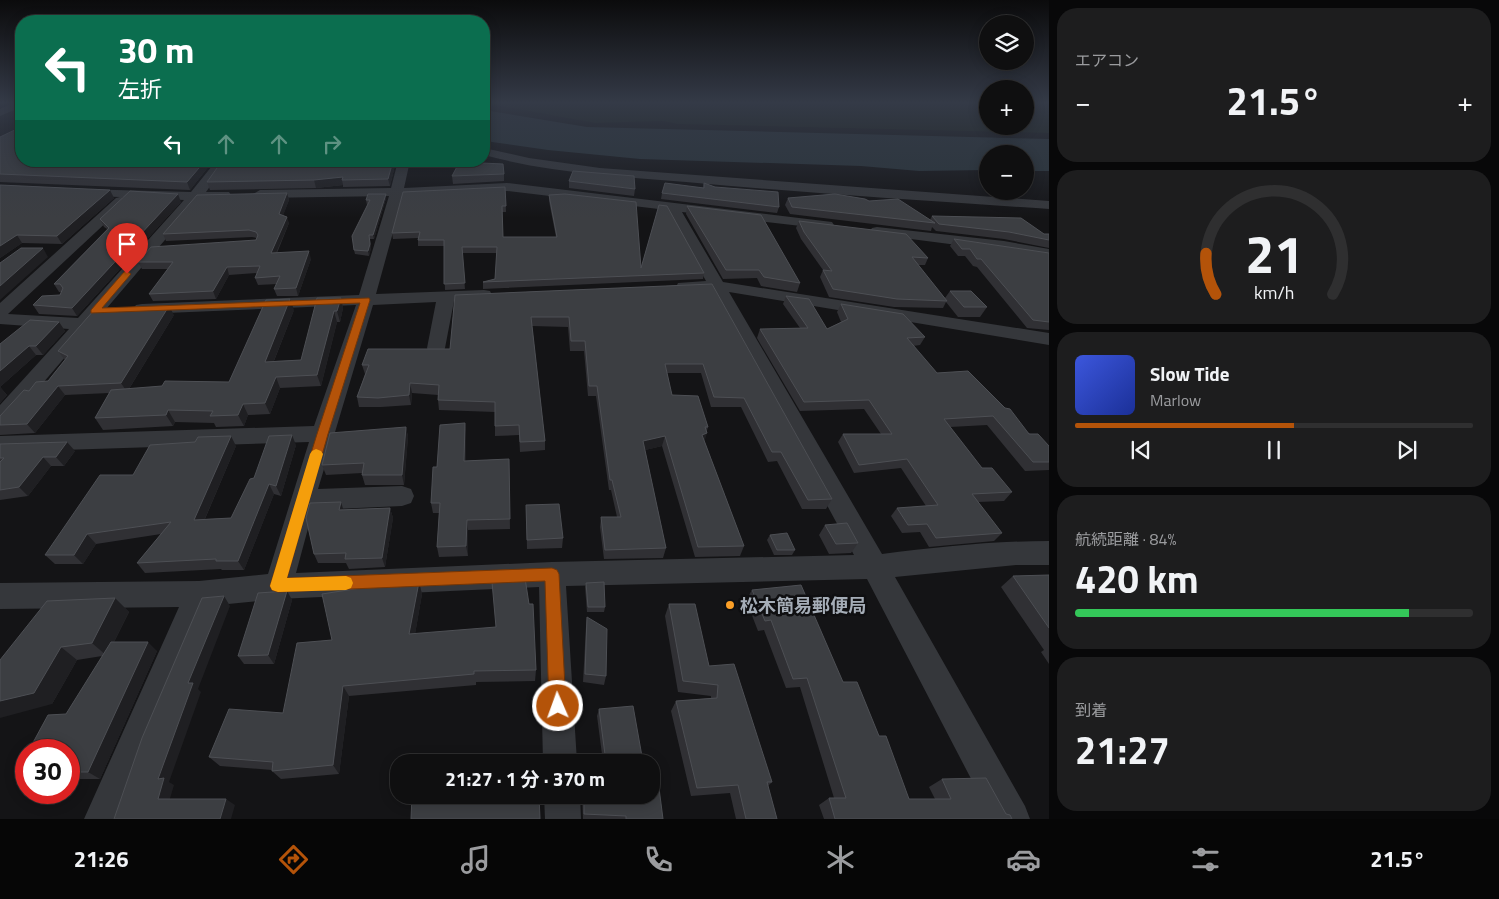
<!DOCTYPE html>
<html lang="ja">
<head>
<meta charset="utf-8">
<style>
	:root { --surface:#0f0f10; --page:#1d1d1e; --text:#f1f3f6; --muted:#9b9c9f; --line:#2f2f30; --accent:#b45309 }
	body { margin:0; font-family:"Titillium Web","Noto Sans JP",sans-serif; background:var(--page); color:var(--text); height:100vh; display:flex; flex-direction:column; font-size:19px; white-space:nowrap }
	* { box-sizing:border-box; margin:0 }
	p { font-size:16px; color:var(--muted) }
	.icon { flex:none; width:28px; height:28px; fill:none; stroke:currentColor; stroke-width:2; stroke-linecap:round; stroke-linejoin:round }
	.map { position:relative; flex:1; overflow:hidden }
	.sheet { display:flex; flex-direction:column; gap:8px; padding:8px; background:#080809; width:450px }
	.sheet>* { flex:none }
	.top-card { position:absolute; left:15px; top:15px; width:475px; height:152px; border-radius:20px; box-shadow:0 2px 12px #0003,0 0 0 1px var(--line); background:#0b6e4f; color:#fff; overflow:hidden }
	.buttons { position:absolute; left:979px; top:15px; display:grid; gap:10px }
	.buttons a { display:grid; place-items:center; width:55px; height:55px; border-radius:50%; background:var(--surface); box-shadow:0 2px 12px #0003,0 0 0 1px var(--line); font-size:25px }
	.speed { position:absolute; left:15px; top:739px; display:flex; gap:10px; font-size:25px; font-weight:700; text-align:center }
	.speed>* { display:grid; place-content:center; width:65px; height:65px; border-radius:50%; background:var(--surface); box-shadow:0 2px 12px #0003,0 0 0 1px var(--line); line-height:1 }
	.speed .limit { border:8px solid #d22; background:#fff; color:#111 }
	.pin { position:absolute; display:grid; place-items:center; width:42px; height:42px; color:#fff; margin:-51px -21px; border-radius:50% 50% 50% 0; rotate:-45deg; box-shadow:0 0 5px #0007 }
	.pin .icon { rotate:45deg }
	.me { position:absolute; width:55px; margin:-28px; rotate:358deg; stroke-linejoin:round; filter:drop-shadow(0 0 4px #0008) }
	.turn { display:flex; align-items:center; gap:18px; height:105px; padding:0 20px; font-size:22px }
	.turn .icon { width:65px; height:65px; stroke-width:2.5 }
	.turn b { display:block; font-size:35px; line-height:42px }
	.lanes { display:flex; align-items:center; height:48px; padding:0 20px; background:#0003; justify-content:center; gap:25px; direction:ltr }
	.lanes .off { opacity:.35 }
	.big { font-size:38px; font-weight:700; line-height:1.1 }
	.sheet .card { flex:1; display:flex; flex-direction:column; justify-content:center; gap:8px; min-width:0; padding:0 18px; border-radius:20px; background:var(--page) }
	.sheet .dial { align-items:center; gap:0 }
	.dial svg { height:130px; overflow:visible; fill:none; stroke:var(--line); stroke-width:7; stroke-linecap:round; text-anchor:middle }
	.dial text { fill:var(--text); stroke:none }
	.song { display:flex; align-items:center; gap:15px }
	.cover { width:60px; height:60px; border-radius:8px; background:linear-gradient(135deg,hsl(230 70% 55%),hsl(230 70% 35%)) }
	.played { height:5px; border-radius:2px; background:linear-gradient(90deg,var(--accent) 55%,var(--line) 55%) }
	.keys { display:flex; justify-content:space-around; direction:ltr }
	.heat { display:flex; justify-content:space-between; align-items:center; font-size:28px; direction:ltr }
	.charge { height:8px; border-radius:4px; background:linear-gradient(90deg,#34c759 84%,var(--line) 0) }
	.trip { position:absolute; left:390px; top:754px; width:270px; height:50px; border-radius:20px; background:var(--surface); box-shadow:0 2px 12px #0003,0 0 0 1px var(--line); font-weight:700; line-height:50px; text-align:center }
	.dock { display:flex; height:80px; justify-content:space-around; align-items:center; background:#060606; color:var(--muted) }
	.dock .icon { width:35px; height:35px }
	.dock .active { color:var(--accent) }
	.dock b { font-size:22px; color:var(--text) }
	main { display:flex; flex:1; min-height:0 }
	.map>svg:first-child { display:block }
</style>
</head>
<body>
<main>
<div class="map">
<svg width="1049" height="819" viewBox="0 0 1049 819">
	<rect width="100%" height="100%" fill="#141416"/>
	<path fill="#1a211a" d="M484 103H987L988 126H1025V103H1049V133L678 124 663 121 595 123Z"/>
	<path fill="#2a353b" d="M484 110 587 127 1049 139V171H1025V154H988L987 170 919 171 861 166 640 159 548 150 492 142 484 139Z"/>
	<g fill="none" stroke-linecap="round" stroke-linejoin="round">
		<path fill="#35373b" fill-rule="evenodd" d="M13 103H21V107L0 116V109Z
			M484 148 529 158 600 168 1049 201V209C928 201 807 193 686 182 618 176 550 173 484 155Z
			M216 161H228L206 192H229L231 195 229 198 199 200 8 424 0 427V405L69 329 0 324V303L116 198 120 197 83 196 76 192 78 189 191 192ZM122 197 184 200 78 318 8 314 126 204 128 201Z
			M398 161H410L404 188 507 183 832 222 834 225 832 228 827 229 682 212 723 282 1049 333V345L729 292 882 554C938 547 993 541 1049 541V565H1016L895 577 1025 806 1030 819H992L867 579 566 586 577 762H543L539 587 278 599 208 606 120 819H84L179 607 0 609V583L199 581 268 574 309 442 0 452V436L314 426 356 305 142 314 136 313 133 309 136 305 142 304 359 295 389 196 260 198 253 194 260 190 391 188ZM507 191 667 210 706 281 678 283 676 287 678 291H711L854 555 552 562 296 573 313 510 402 506 411 503 414 496 411 489 402 486 318 489 373 305 436 302 427 348 429 352 436 354 443 352 445 348 454 301 490 299 492 295 490 291 484 290 376 294 403 196Z
			M877 227 1004 241 1049 249V259L1004 251 872 234 870 231 872 228Z
			M544 795H580L581 819H545Z"/>
	</g>
	<path fill="#303034" d="M0 137 213 161 190 190 0 182Z
		M320 161H396L390 186 343 187V185L316 188 210 190 207 182 265 166 319 163Z
		M504 174V181L453 184 452 176Z
		M569 181 635 189 634 196 569 188Z
		M704 183 715 187 779 207 777 213 661 199 662 193 703 188Z
		M0 185 114 198 62 244 22 243 0 258Z
		M505 187 506 212H502L503 237H556L549 201V195L641 268 704 273 703 279 483 289V282L495 279 497 253H462L465 289 445 290 444 246H418V238L393 239 392 233Z
		M287 193 289 200 283 215 289 223 277 253 311 259 298 296H277L274 289 277 284 258 285 255 278 257 273 229 275 216 299 153 301 149 294 168 269H142L138 262 256 240 257 238 252 237 166 241 163 234Z
		M386 198 374 239H370L371 248 369 256 355 254 354 250 367 205 366 200Z
		M788 198 869 201 930 220 932 216 1044 234H1049V248L1004 239 936 231 932 227 931 231 790 214 785 205Z
		M181 202 77 316 39 314 33 305 60 295 61 292H59L54 284 107 229 104 227 100 219Z
		M687 206 800 283 797 292 761 286 757 278 723 279 686 214Z
		M799 221 928 258 925 265H918L945 298 950 291 987 307 980 317H958L946 302 943 308 894 307 829 297 820 277 823 270 801 239 796 228Z
		M954 239 1049 253V330L1027 328 977 267 973 266 965 256H958L950 246Z
		M712 284 832 499 826 509H802L777 461 768 462 741 407H711L701 373H667L672 395 708 427 704 440 744 546 740 556 695 557 662 446 645 450 666 548 663 558 604 559 600 527 601 517H617L611 490H609L596 396H588L584 351H570L568 327 532 326 545 441V450L520 452 519 435 495 436V412L439 410 438 400V395L412 393 411 405 381 407H359L357 397 365 374 362 365 450 349 455 295Z
		M786 296 827 329 841 322 837 312 841 304 925 337 920 345 913 346 937 373 1049 446V470L1025 471 987 425 950 427 982 468 1012 492 1004 501 978 502 1002 533 994 541 929 547 920 532 902 533 891 516 897 508 926 506 901 468 854 473 838 442 843 434H881L864 409 800 411 757 338 760 329 800 328 783 304Z
		M341 298 343 308 340 322H337L321 386 280 388 270 414 248 415 244 426 216 427 214 423 175 422 173 426 103 430 95 418 109 393 65 395 35 433 0 435V416L29 391 48 381 65 360 58 351 174 315 129 389 229 382 294 310 274 361 301 360Z
		M59 322 65 331 43 355H36L0 387 7 395 0 403V344Z
		M465 423 466 433V461L509 459 510 529 468 530V556L439 557 437 547 439 513H433L431 503 437 467Z
		M406 427 408 437 404 485H365L362 475V473L326 475 322 465Z
		M0 444 75 451 64 466H51L28 496 0 500Z
		M296 445 281 496 274 494 244 570H222L221 569 145 573 137 563 161 534 96 544 83 564H55L45 555 133 475 236 446 205 519 231 518 254 478Z
		M526 505 563 538 562 548 527 549Z
		M390 508 393 518 385 567 349 569 346 563H318L314 554 343 510Z
		M825 525 858 543 851 553 829 554 819 535Z
		M770 535 795 550 792 555H774L767 540Z
		M1049 575V664L1041 652 1044 650 1001 587 1013 576Z
		M419 582 422 594 415 634 536 670 535 681 476 682V685L349 696 339 774 281 779 272 771V770L220 766 209 757 283 713 332 640Z
		M586 583 605 607 604 612H587L585 587Z
		M752 590 843 682 879 736 909 799H935L929 787 942 779 1006 814 1012 819H824L819 805 829 798H834L800 687 786 688 764 630 758 631 746 600Z
		M287 591 292 600 274 664H244L238 656Z
		M115 598 129 612 114 642 157 651 100 779H69V750L102 656 77 660 52 704 0 660Z
		M669 604 709 666 772 782 768 786 777 819H736L730 793 691 796 671 711 676 701 711 698V696L678 692 665 616Z
		M587 617 606 676 604 685 583 682 586 626Z
		M599 709 643 762H603L597 716Z
		M26 756V776L18 772Z
		M582 795H651L663 819H583Z"/>
	<path fill="#1f1f22" d="M205 161H213L190 190 187 182Z
		M262 161H268L261 174 259 166Z
		M393 161H396L390 186 388 179Z
		M343 177 342 180 343 185 316 188 314 180Z
		M110 190 114 198 62 244 57 236Z
		M287 193 289 200 281 221 279 214Z
		M178 194 181 202 77 316 72 308Z
		M386 194V198L374 239 373 235Z
		M287 217 289 223 273 260 271 253Z
		M17 235 22 243 0 258V246Z
		M369 235 371 248 369 256 368 251Z
		M43 248 48 257 0 300V286Z
		M309 251 311 259 298 296 296 288Z
		M227 267 229 275 216 299 213 291Z
		M341 298 343 308 340 322 337 311Z
		M290 299 294 310 269 373 265 362Z
		M169 306 174 315 127 392 121 383Z
		M334 311 337 322 321 386 317 375Z
		M59 322 65 331 43 355 36 346Z
		M29 346 36 355 0 387 7 395 0 403V371Z
		M276 377 280 388 270 414 265 403Z
		M410 383 412 393 411 405 409 395Z
		M58 386 65 395 35 433 27 424Z
		M243 404 248 415 244 426 238 415Z
		M168 410 175 422 173 426 166 415Z
		M465 423 466 433V471L464 461Z
		M406 427 408 437 404 485 402 475Z
		M707 433 704 443 702 435Z
		M292 435 296 445 281 496 276 486Z
		M231 436 236 446 200 530 194 520Z
		M665 436 662 446 641 451 643 441Z
		M67 442 75 451 64 466 56 457Z
		M43 457 51 466 28 496 19 487Z
		M269 484 274 494 244 570 238 561Z
		M341 502 344 512 339 510Z
		M390 508 393 518 385 567 382 558Z
		M467 520 468 530V556L466 546Z
		M87 534 96 544 83 564 74 555Z
		M419 582 422 594 413 646 409 634Z
		M287 591 292 600 274 664 268 655Z
		M224 596 230 606 198 689 201 692 169 782 174 785 168 805 158 799V779L188 683Z
		M115 598 129 612 107 656 92 643Z
		M148 642 157 651 100 779 88 772Z
		M61 647 77 660 52 704 0 718V701Z
		M343 686 349 696 339 774 333 765Z
		M226 799 235 805 231 819H220Z"/>
	<path fill="#3c3e42" stroke="#4d4f54" d="M21 127V161H205L187 182 0 174V137Z
		M222 161H262L259 166 319 163 320 161H393L388 179 342 180 343 177 314 180 207 182Z
		M460 161H483L482 163 503 164 504 174 452 176Z
		M573 171 634 176 635 189 569 181Z
		M665 183 704 188V183L715 187 778 192 779 207 662 193Z
		M0 185 110 190 57 236 17 235 0 246Z
		M505 187 506 206H502L503 237H557L549 195 565 194 636 202 641 268 659 205 667 206 704 273 483 282 495 279 497 247H462L465 283 444 284V240H418L420 232 392 233 403 192Z
		M130 191 178 194 72 308 33 305 42 296 60 295 63 288 60 284H54L109 228 100 219Z
		M287 193 279 214 287 217 271 253 309 251 296 288 274 289 280 276 255 278 260 266 227 267 213 291 149 294 173 262H138L151 247 256 240 258 235 256 232 249 230 163 234 197 195Z
		M368 194H386L373 235H369L370 244 368 251 354 250 352 236 370 200H366Z
		M835 194 865 199 869 201 898 199 935 223 792 207 788 198Z
		M687 206 761 215 800 283 764 277 759 270H726Z
		M932 216 1021 218 1044 234H1049V240L1009 232 939 224Z
		M799 221 906 234 928 258 912 257 947 301 897 299 833 289 823 270 832 271 804 232Z
		M954 239 1049 253V322L1033 320 981 259H977L970 249H962Z
		M21 248H43L0 286V263Z
		M712 284 832 499 808 500 781 452H772L744 398 714 397 703 364H665L672 395 698 396 708 427H705L707 433 702 435 744 546 698 547 665 436 643 441 666 548 605 550 601 517H621L612 480H610L597 386H589L585 341H571L569 317H531L545 441 520 442 519 425 495 426V402L438 400 439 385 410 383 409 395 378 398 357 397 369 365H362L368 349H450L455 295Z
		M950 291H971L987 307H964Z
		M786 296 809 299 827 329 848 319 841 304 903 314 925 337 907 338 937 373 968 371 1005 408 1010 409 1029 434H1038L1049 446V462H1033L993 416 944 419 982 468H992L1012 492 972 494 1002 533 936 538 927 524 908 525 897 508 938 505 907 459 859 465 843 434H892L869 400 804 402 760 329 808 328Z
		M317 298H341L337 311H334L317 375 276 377 265 403 243 404 238 415 210 416 213 411 168 410 166 415 95 418 111 390 162 386 165 381 229 382 266 300 290 299 265 362 301 360Z
		M169 306 121 383 58 386 27 424 0 425V416L24 390 29 391 36 382 48 381 68 356 58 351 95 309Z
		M30 320 59 322 36 346H29L0 371V344Z
		M465 423 464 461 509 459 510 519 467 520 466 546 437 547 440 503H431L433 467H437L440 425Z
		M406 427 402 475H362L364 463 322 465 330 433Z
		M292 435 276 486 269 484 238 561H216V559L137 563 171 522 87 534 74 555H45L100 475H133L150 445 195 442 198 437 231 436 194 520 231 518 250 479 254 478 269 436Z
		M67 442 56 457H43L19 487 0 490V462L4 458H0V444Z
		M341 502 339 510 390 508 382 558 345 559 346 553 314 554 306 518 310 503Z
		M559 504 563 538 527 540 526 505Z
		M847 523 858 543 836 544 825 525Z
		M787 533 795 550H777L770 535Z
		M1049 575V628L1013 576Z
		M525 578 529 604H533L536 670 474 671V674L343 686 333 765 272 771 273 762 209 757 229 709 283 713 297 643 332 640 322 594 393 583 419 582 409 634 496 627 492 582Z
		M604 582 605 607H588L586 583Z
		M801 585 843 682H857L879 736H886L909 799H951L942 779 986 778 1006 814 1010 815 1012 819H835L829 798H846L807 678 793 679 771 620 765 621 752 590Z
		M287 591 268 655 238 656 258 593Z
		M224 596 188 683H193L158 779 164 778 158 799H226L220 819H114L142 738 202 598Z
		M115 598 92 643 61 647 34 693 0 701V660L47 601Z
		M669 604H695L709 666 734 664 772 782H767L777 819H746L738 785 697 788 676 701 717 698 718 685 683 681Z
		M587 617 607 629 606 676 585 674Z
		M111 642H148L88 772H69V750H29L48 715 66 714Z
		M633 706 643 762H606L599 709Z
		M26 756V772H18Z
		M659 788 663 819H626V816L584 814V795H651V789Z
		M412 795H539L540 819H411Z"/>
	<linearGradient id="sky" x2="0" y2="1"><stop stop-color="#0b0b0c"/><stop offset="0.47" stop-color="#343a47"/><stop offset="1" stop-color="#343a47" stop-opacity="0"/></linearGradient>
	<rect width="1049" height="218" fill="url(#sky)"/>
	<path fill="#b45309" stroke="#753606" d="M127 271 131 274 102 308 369 298 370 300 328 434 287 578 552 568 557 570 559 574 566 706 564 712 558 715 552 712 549 706 545 581 278 592 272 590 270 586 317 434 360 303 91 313V310L124 272Z"/>
	<path fill="#f59e0b" d="M316 449 321 451 323 454 287 578 346 576 351 578 353 583 351 588 346 590 278 592 272 590 270 586 310 454 312 451Z"/>
	<circle fill="#fb9f27" stroke="#0f0f11" stroke-width="2" cx="730" cy="605" r="5"/>
	<g text-anchor="middle" dominant-baseline="central" stroke-width="5" stroke-linejoin="round" paint-order="stroke">
		<g font-size="18" font-weight="bold" fill="#a5adb7" stroke="#0f0f11" text-anchor="start">
			<text x="740" y="605">松木簡易郵便局</text>
		</g>
	</g>
</svg>
<div class="buttons">
<a><svg class="icon" aria-label="layers" viewBox="0 0 24 24"><path d="M12 4l9 5-9 5-9-5zM3 14l9 5 9-5"/></svg></a>
<a>+</a>
<a>−</a>
</div>
<div class="speed"><div class="limit">30</div></div>
<div class="pin" style="left:127px;top:274px;background:#d93025"><svg class="icon" aria-label="arrive" viewBox="0 0 24 24"><path d="M6 21V4h12l-3 4 3 4H6"/></svg></div>
<svg class="me" style="left:558px;top:706px" viewBox="-20 -20 40 40"><circle r="17" fill="#b45309" stroke="#fff" stroke-width="3"/><path d="M0-11L8 9 0 5-8 9z" fill="#fff"/></svg>
<div class="trip">21:27 · 1 分 · 370 m</div>
<div class="top-card">
<div class="turn"><svg class="icon" aria-label="left" viewBox="0 0 24 24"><path d="M17 20v-9H6M10 6l-5 5 5 5"/></svg><div><b>30 m</b>左折</div></div>
<div class="lanes"><svg class="icon" aria-label="left" viewBox="0 0 24 24"><path d="M17 20v-9H6M10 6l-5 5 5 5"/></svg><svg class="icon off" aria-label="ahead" viewBox="0 0 24 24"><path d="M12 20V5M6 11l6-6 6 6"/></svg><svg class="icon off" aria-label="ahead" viewBox="0 0 24 24"><path d="M12 20V5M6 11l6-6 6 6"/></svg><svg class="icon off" aria-label="right" viewBox="0 0 24 24"><path d="M7 20v-9h11M14 6l5 5-5 5"/></svg></div>
</div>
</div>
<section class="sheet">
<div class="card"><p>エアコン</p>
<div class="heat"><a>−</a><b class="big">21.5°</b><a>+</a></div>
</div>
<div class="card dial"><svg viewBox="0 0 100 80">
<path d="M14 69A42 42 0 1 1 86 69"/>
<path d="M14 69A42 42 0 0 1 8 44" stroke="#b45309"/>
<text x="50" y="56" font-size="32" font-weight="700">21</text>
<text x="50" y="72" font-size="11">km/h</text>
</svg></div>
<div class="card">
<div class="song"><i class="cover"></i><div><b>Slow Tide</b><p>Marlow</p></div></div>
<div class="played"></div>
<div class="keys"><svg class="icon" aria-label="previous" viewBox="0 0 24 24"><path d="M18 5L8 12l10 7zM5 5v14"/></svg><svg class="icon" aria-label="pause" viewBox="0 0 24 24"><path d="M8 5v14M16 5v14"/></svg><svg class="icon" aria-label="next" viewBox="0 0 24 24"><path d="M6 5l10 7-10 7zM19 5v14"/></svg></div>
</div>
<div class="card"><p>航続距離 · 84%</p><b class="big">420 km</b><div class="charge"></div></div>
<div class="card"><p>到着</p><b class="big">21:27</b></div>
</section>
</main>
<nav class="dock">
<b>21:26</b>
<svg class="icon active" aria-label="directions" viewBox="0 0 24 24"><path d="M12 3l9 9-9 9-9-9zM9 14v-3h6M13 9l2 2-2 2"/></svg>
<svg class="icon" aria-label="music" viewBox="0 0 24 24"><path d="M9 18V5l10-2v13"/><circle cx="6" cy="18" r="3"/><circle cx="16" cy="16" r="3"/></svg>
<svg class="icon" aria-label="phone" viewBox="0 0 24 24"><path d="M5 4h4l2 5-3 2q2 4 5 5l2-3 5 2v4C11 20 4 13 5 4z"/></svg>
<svg class="icon" aria-label="climate" viewBox="0 0 24 24"><path d="M12 3v18M4 7l16 10M4 17L20 7"/></svg>
<svg class="icon" aria-label="car" viewBox="0 0 24 24"><path d="M5 17H2v-5l4-1 3-4h7l3 4 3 1v5h-3M9 17h6M6 11h13"/><circle cx="7" cy="17" r="2"/><circle cx="17" cy="17" r="2"/></svg>
<svg class="icon" aria-label="filters" viewBox="0 0 24 24"><path d="M4 7h16M4 17h16"/><circle cx="9" cy="7" r="2"/><circle cx="15" cy="17" r="2"/></svg>
<b>21.5°</b>
</nav>
</body>
</html>
